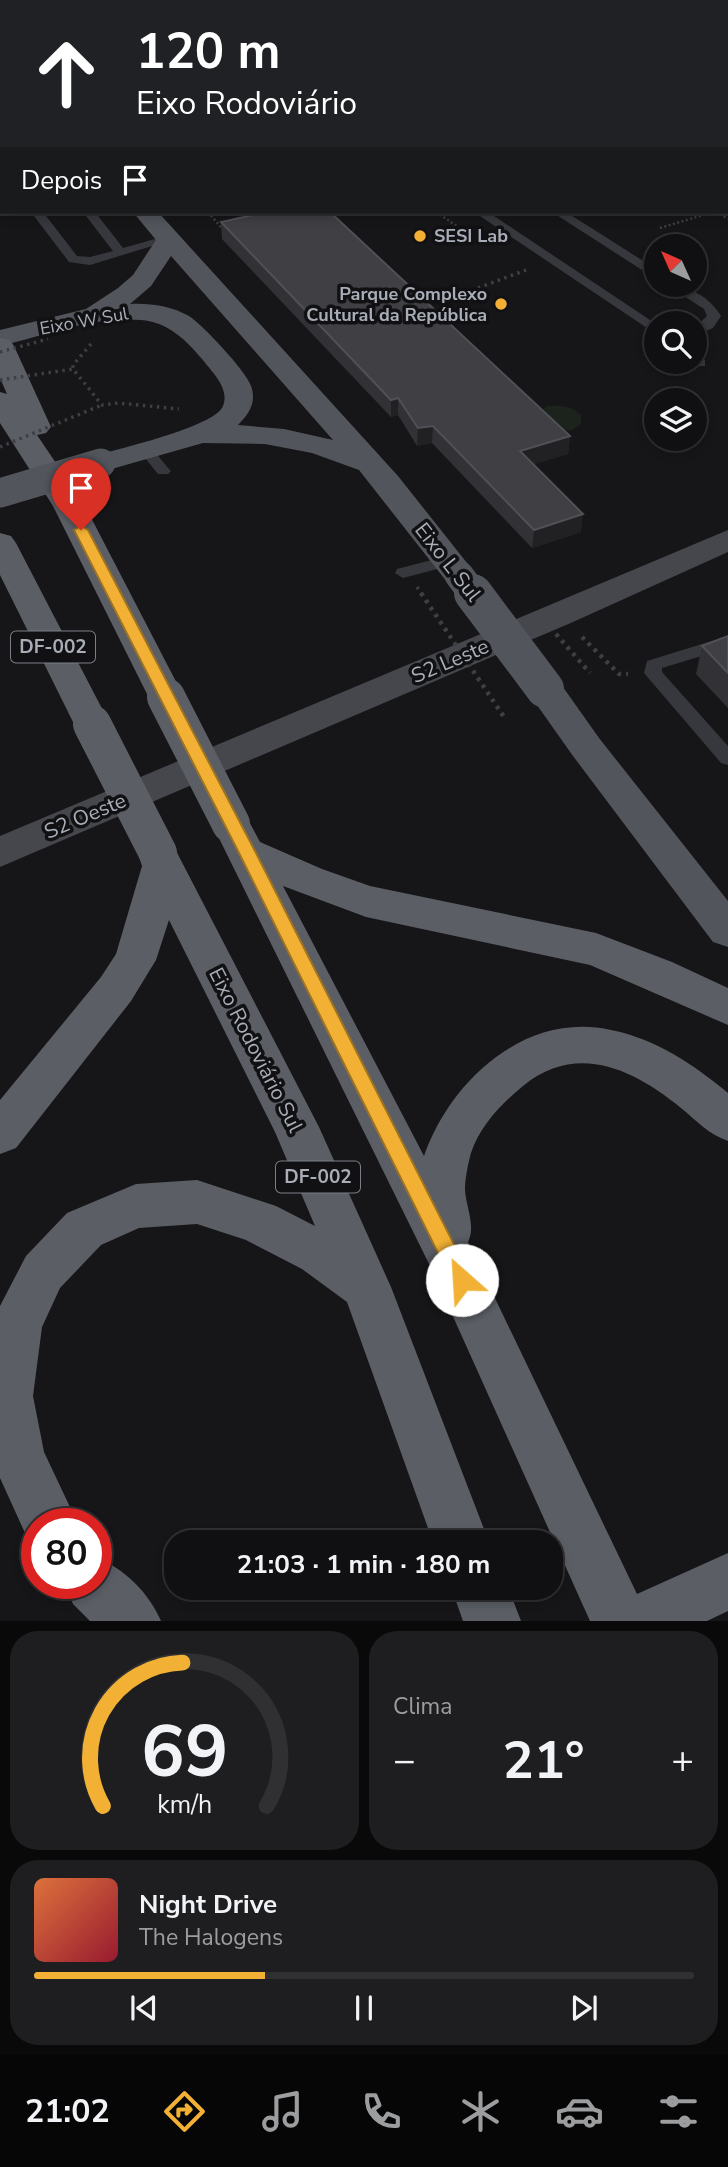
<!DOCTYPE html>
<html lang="pt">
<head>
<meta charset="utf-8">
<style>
	:root { --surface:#101012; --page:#1e1e20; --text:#f1f3f6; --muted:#9c9d9f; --line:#303032; --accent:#f2b134 }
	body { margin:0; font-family:"Nunito Sans",sans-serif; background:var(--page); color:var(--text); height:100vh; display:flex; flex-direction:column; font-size:26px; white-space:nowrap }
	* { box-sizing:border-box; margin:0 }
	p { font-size:23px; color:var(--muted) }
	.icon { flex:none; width:38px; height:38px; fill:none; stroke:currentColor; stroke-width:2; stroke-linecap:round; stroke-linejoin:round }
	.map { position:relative; height:1621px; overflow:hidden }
	.sheet { display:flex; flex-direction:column; gap:10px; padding:10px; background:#09090a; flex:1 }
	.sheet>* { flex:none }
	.hud { position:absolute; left:0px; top:0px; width:728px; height:214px; box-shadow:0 4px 10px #0003,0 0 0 2px var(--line); background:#202124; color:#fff; overflow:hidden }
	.needle { width:46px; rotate:315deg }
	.controls { position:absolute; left:644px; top:234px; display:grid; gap:14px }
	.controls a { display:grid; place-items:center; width:63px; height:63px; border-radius:50%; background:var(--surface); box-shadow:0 4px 10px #0003,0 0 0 2px var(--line); font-size:35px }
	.speed { position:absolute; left:21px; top:1508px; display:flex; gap:14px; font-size:35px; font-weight:700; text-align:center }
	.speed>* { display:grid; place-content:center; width:91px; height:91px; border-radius:50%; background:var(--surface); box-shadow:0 4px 10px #0003,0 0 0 2px var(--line); line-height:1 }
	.speed .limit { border:10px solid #d22; background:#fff; color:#111 }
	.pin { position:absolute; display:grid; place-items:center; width:60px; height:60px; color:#fff; margin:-72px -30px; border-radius:50% 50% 50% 0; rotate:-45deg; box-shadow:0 0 7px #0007 }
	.pin .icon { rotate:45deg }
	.me { position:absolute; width:77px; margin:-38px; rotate:334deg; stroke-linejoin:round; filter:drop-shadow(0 0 5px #0008) }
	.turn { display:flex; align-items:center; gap:24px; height:147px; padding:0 21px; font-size:32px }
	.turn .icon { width:91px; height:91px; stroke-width:2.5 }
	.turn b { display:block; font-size:49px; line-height:60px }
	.then { display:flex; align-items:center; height:66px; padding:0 21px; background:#0003; gap:14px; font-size:26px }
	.big { font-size:52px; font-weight:700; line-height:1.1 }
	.sheet .widget { flex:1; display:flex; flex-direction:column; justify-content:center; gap:10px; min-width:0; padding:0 24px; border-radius:28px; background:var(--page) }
	.sheet .dial { align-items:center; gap:0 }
	.dial svg { height:182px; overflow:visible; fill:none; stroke:var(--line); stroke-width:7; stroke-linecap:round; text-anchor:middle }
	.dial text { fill:var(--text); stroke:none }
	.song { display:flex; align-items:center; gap:21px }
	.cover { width:84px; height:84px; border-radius:10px; background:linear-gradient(135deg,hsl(20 70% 55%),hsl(350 70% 35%)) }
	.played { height:7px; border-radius:4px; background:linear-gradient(90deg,var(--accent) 35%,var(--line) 35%) }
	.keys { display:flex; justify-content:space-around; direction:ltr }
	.heat { display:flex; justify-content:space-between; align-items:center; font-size:38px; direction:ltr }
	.sheet .tiles { flex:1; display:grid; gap:10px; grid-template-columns:1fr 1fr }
	.widget:last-child { grid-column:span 2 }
	.trip { position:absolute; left:164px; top:1530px; width:399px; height:70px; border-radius:28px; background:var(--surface); box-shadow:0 4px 10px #0003,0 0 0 2px var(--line); font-weight:700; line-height:70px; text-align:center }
	.menu { display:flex; height:112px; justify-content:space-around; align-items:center; background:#060607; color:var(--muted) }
	.menu .icon { width:49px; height:49px }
	.menu .current { color:var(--accent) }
	.menu b { font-size:32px; color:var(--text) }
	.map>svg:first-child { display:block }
</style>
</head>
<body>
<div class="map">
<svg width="728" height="1621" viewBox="0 0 728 1621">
	<rect width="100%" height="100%" fill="#161618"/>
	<path fill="#1c231d" d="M71 0H405L73 2Z
		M548 406C560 405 572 406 581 415V424L572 430 557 432 537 412Z"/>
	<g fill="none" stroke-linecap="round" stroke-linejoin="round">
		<path stroke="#3d3f44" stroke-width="2.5" stroke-dasharray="2 2.5" stroke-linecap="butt" d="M151 0 153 2
			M208 212 225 232
			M436 212 461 229
			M716 212 728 219
			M660 228 713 212"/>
		<path stroke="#3d3f44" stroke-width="3.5" stroke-dasharray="2.5 4.5" stroke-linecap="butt" d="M478 288 526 270
			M91 344 73 365V369L102 405 118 403 179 409"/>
		<path stroke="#3d3f44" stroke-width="4.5" stroke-dasharray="3.5 5" stroke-linecap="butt" d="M582 637 619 674H628"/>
		<path fill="#37383d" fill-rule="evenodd" d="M44 0H54L56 2H45Z
			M726 5H728V11H726Z
			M0 101H2V109H0Z
			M726 158H728V165H726Z
			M0 161H2V169H0Z
			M31 212H43L77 256 90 257 113 251 83 212H95L123 248 169 235 175 239 90 265 69 262Z
			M474 212H488L656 324V334Z
			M552 212H566L656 269V279Z
			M667 285C688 285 710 297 721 316L713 328 695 336V327L707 316 704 309Z
			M695 354 705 360V366H695L691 362H695Z
			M146 446 151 447 168 468 171 471 168 474H158L141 453 139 450Z
			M447 556 453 557 455 561 453 565 403 578 395 573 397 569Z
			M728 636V648L662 668V672L728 746V765L721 763 644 673 647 661Z"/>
		<path fill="#45474d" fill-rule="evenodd" d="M728 530V552L573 622 0 867V836Z"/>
		<path fill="#53555c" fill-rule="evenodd" d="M133 212H158L398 476 471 568 475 575 471 582 459 585 447 582 359 470 312 453 265 444 203 443 101 472 90 469 86 463 90 457C114 450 215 427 223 406 230 388 212 372 202 359 186 340 168 322 141 320 94 316 46 335 0 346V330L86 309 118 288 133 275 156 240ZM171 256 333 440 284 429 238 425C249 414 257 402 251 386 246 371 202 324 189 316 171 306 150 303 130 304L151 286Z
			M545 677 558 680 599 738 728 901V947L713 942 573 756 532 698 527 689 532 680Z"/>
		<path fill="#5b5e65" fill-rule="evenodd" d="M450 0H470L449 2Z
			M639 0H666L637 2Z
			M2 131V145L0 146V132Z
			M0 338 10 340 14 346 51 427 46 433 37 435 85 506 184 697 179 706 166 709 153 706 53 506 0 423V392L7 394 0 378Z
			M0 533 11 536 16 543 110 724 105 733 92 737 79 733 74 724 0 575Z
			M231 810 245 814 260 842 322 869 370 886 596 933 672 962 728 988V1025L590 965 366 917 283 886 424 1156C450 1081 525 1011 611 1030 656 1039 693 1064 728 1093V1141C708 1134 697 1121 681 1108 633 1069 577 1042 523 1086 501 1104 480 1126 471 1153 468 1164 465 1178 465 1190 466 1207 476 1226 468 1242L637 1594 728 1553V1611L707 1621H590L433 1272 212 824 217 814Z
			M158 838 172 843 319 1127 391 1287 489 1542H433L347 1302 302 1269 246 1240 197 1224 139 1228 101 1245 60 1288 42 1327 33 1396 44 1452 78 1524H37V1546L30 1544 0 1478V1306L26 1256 67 1213 136 1184 197 1180 276 1206 315 1226 275 1132 169 920 156 960 131 1001 16 1148 0 1154V1100L101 977 116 954 142 866 138 853 144 843Z
			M96 1557C125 1569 149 1593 161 1621H90L73 1604 65 1584H96Z
			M451 1587H508L521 1621H463Z"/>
		<path stroke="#3d3f44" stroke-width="3.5" stroke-dasharray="2.5 4.5" stroke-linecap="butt" d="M0 352 48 339
			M0 380 73 369
			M0 447 102 405
			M417 587 422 595"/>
		<path stroke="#3d3f44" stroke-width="4.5" stroke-dasharray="3.5 5" stroke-linecap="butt" d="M421 593 506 720
			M556 634 590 673"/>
		<path stroke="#53555c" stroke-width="29" d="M0 493 101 463
			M459 575 474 595"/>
		<path stroke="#53555c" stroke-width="38" d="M473 593 545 689"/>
		<path stroke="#5b5e65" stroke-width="38" d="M166 697 231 824
			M92 724 158 853"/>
	</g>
	<path fill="#323236" d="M221 222 570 436 568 454 533 464 581 532 532 548 432 443 417 446 398 415 391 417 222 239Z
		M728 636V708L696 674 702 646Z"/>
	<path fill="#212124" d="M0 72H2V90L0 91Z
		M398 398V415L391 417V400Z
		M433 426 432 443 417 446 418 428Z
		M570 436 568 454 519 469 520 451Z
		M583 514 581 532 532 548 534 530Z"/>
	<path fill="#3f3f44" stroke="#4f5156" stroke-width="2" d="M0 6 2 8V72H0V36L2 35Z
		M267 212H330L570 436 520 451 583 514 534 530 433 426 418 428 398 398 391 400 221 222Z
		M728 636V673L702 646Z"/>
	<path fill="#f2b134" stroke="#9d7322" stroke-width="2" d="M81 526 88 530 256 853 469 1274 472 1280 469 1287 462 1290 455 1287 239 853 74 530Z"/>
	<g fill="#f2b134" stroke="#111113" stroke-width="2.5">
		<circle cx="420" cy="236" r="7"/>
		<circle cx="501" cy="304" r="7"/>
	</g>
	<g text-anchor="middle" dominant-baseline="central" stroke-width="7" stroke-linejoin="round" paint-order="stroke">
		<g font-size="18" font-weight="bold" fill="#a8adb8" stroke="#111113" text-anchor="start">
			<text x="434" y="236">SESI Lab</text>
			<text x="487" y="294" text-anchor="end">Parque Complexo<tspan x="487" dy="21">Cultural da República</tspan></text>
		</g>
		<g font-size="18" fill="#a8adb8" stroke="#111113">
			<text transform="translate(84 321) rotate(-10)">Eixo W Sul</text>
		</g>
		<g fill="#111113" stroke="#7b7e86" stroke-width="2">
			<rect x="11" y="631.5" width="84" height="31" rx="5"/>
			<rect x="276" y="1161.5" width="84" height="31" rx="5"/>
		</g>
		<g font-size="19" font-weight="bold" fill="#a8adb8">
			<text x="53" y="647">DF-002</text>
			<text x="318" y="1177">DF-002</text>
		</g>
		<g font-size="21" fill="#a8adb8" stroke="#111113">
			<text transform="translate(448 562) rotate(52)">Eixo L Sul</text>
			<text transform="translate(450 661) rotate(-23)">S2 Leste</text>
			<text transform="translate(85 816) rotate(-23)">S2 Oeste</text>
			<text transform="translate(256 1050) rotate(63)">Eixo Rodoviário Sul</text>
		</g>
	</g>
</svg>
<div class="controls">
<a><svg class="needle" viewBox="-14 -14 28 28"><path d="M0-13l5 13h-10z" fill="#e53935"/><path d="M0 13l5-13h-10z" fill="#9c9d9f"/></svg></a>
<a><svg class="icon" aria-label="search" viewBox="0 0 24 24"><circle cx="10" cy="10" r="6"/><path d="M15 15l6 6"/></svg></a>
<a><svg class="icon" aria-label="layers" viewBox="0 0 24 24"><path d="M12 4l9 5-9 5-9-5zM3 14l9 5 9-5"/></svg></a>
</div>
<div class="speed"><div class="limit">80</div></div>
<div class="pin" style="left:81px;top:530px;background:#d93025"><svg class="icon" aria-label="arrive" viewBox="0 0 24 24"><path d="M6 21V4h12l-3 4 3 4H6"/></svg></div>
<svg class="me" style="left:462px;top:1280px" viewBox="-20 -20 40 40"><circle r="19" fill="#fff"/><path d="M0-13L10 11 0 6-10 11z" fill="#f2b134"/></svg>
<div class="trip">21:03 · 1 min · 180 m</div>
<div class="hud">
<div class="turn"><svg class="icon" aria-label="ahead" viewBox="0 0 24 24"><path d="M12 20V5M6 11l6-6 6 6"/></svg><div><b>120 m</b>Eixo Rodoviário</div></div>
<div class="then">Depois<svg class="icon" aria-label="arrive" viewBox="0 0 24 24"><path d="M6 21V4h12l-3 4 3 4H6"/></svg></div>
</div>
</div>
<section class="sheet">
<div class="tiles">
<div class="widget dial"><svg viewBox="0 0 100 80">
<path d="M14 69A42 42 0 1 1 86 69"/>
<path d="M14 69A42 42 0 0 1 49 6" stroke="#f2b134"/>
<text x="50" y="56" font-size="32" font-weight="700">69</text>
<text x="50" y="72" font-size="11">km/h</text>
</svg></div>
<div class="widget"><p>Clima</p>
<div class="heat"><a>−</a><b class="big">21°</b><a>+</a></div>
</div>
<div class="widget">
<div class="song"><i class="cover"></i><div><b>Night Drive</b><p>The Halogens</p></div></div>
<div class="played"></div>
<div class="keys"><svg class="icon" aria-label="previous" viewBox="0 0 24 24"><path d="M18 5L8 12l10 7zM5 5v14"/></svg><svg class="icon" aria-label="pause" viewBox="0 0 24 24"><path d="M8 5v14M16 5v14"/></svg><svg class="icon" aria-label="next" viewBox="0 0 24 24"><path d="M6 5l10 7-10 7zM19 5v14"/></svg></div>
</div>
</div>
</section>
<nav class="menu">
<b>21:02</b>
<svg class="icon current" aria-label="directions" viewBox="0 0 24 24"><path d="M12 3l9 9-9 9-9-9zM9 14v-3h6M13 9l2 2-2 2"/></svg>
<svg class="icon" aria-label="music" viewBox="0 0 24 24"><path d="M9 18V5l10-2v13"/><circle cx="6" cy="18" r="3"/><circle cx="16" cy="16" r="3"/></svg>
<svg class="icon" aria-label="phone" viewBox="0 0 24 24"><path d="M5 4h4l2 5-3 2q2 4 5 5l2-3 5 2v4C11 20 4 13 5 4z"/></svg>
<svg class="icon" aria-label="climate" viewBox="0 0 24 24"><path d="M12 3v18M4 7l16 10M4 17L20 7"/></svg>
<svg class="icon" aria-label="car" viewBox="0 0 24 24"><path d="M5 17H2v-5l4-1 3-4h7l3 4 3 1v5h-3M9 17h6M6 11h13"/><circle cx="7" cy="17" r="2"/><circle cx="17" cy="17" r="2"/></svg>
<svg class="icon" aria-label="filters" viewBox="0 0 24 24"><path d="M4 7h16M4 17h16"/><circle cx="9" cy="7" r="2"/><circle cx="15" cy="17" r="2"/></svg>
</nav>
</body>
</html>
